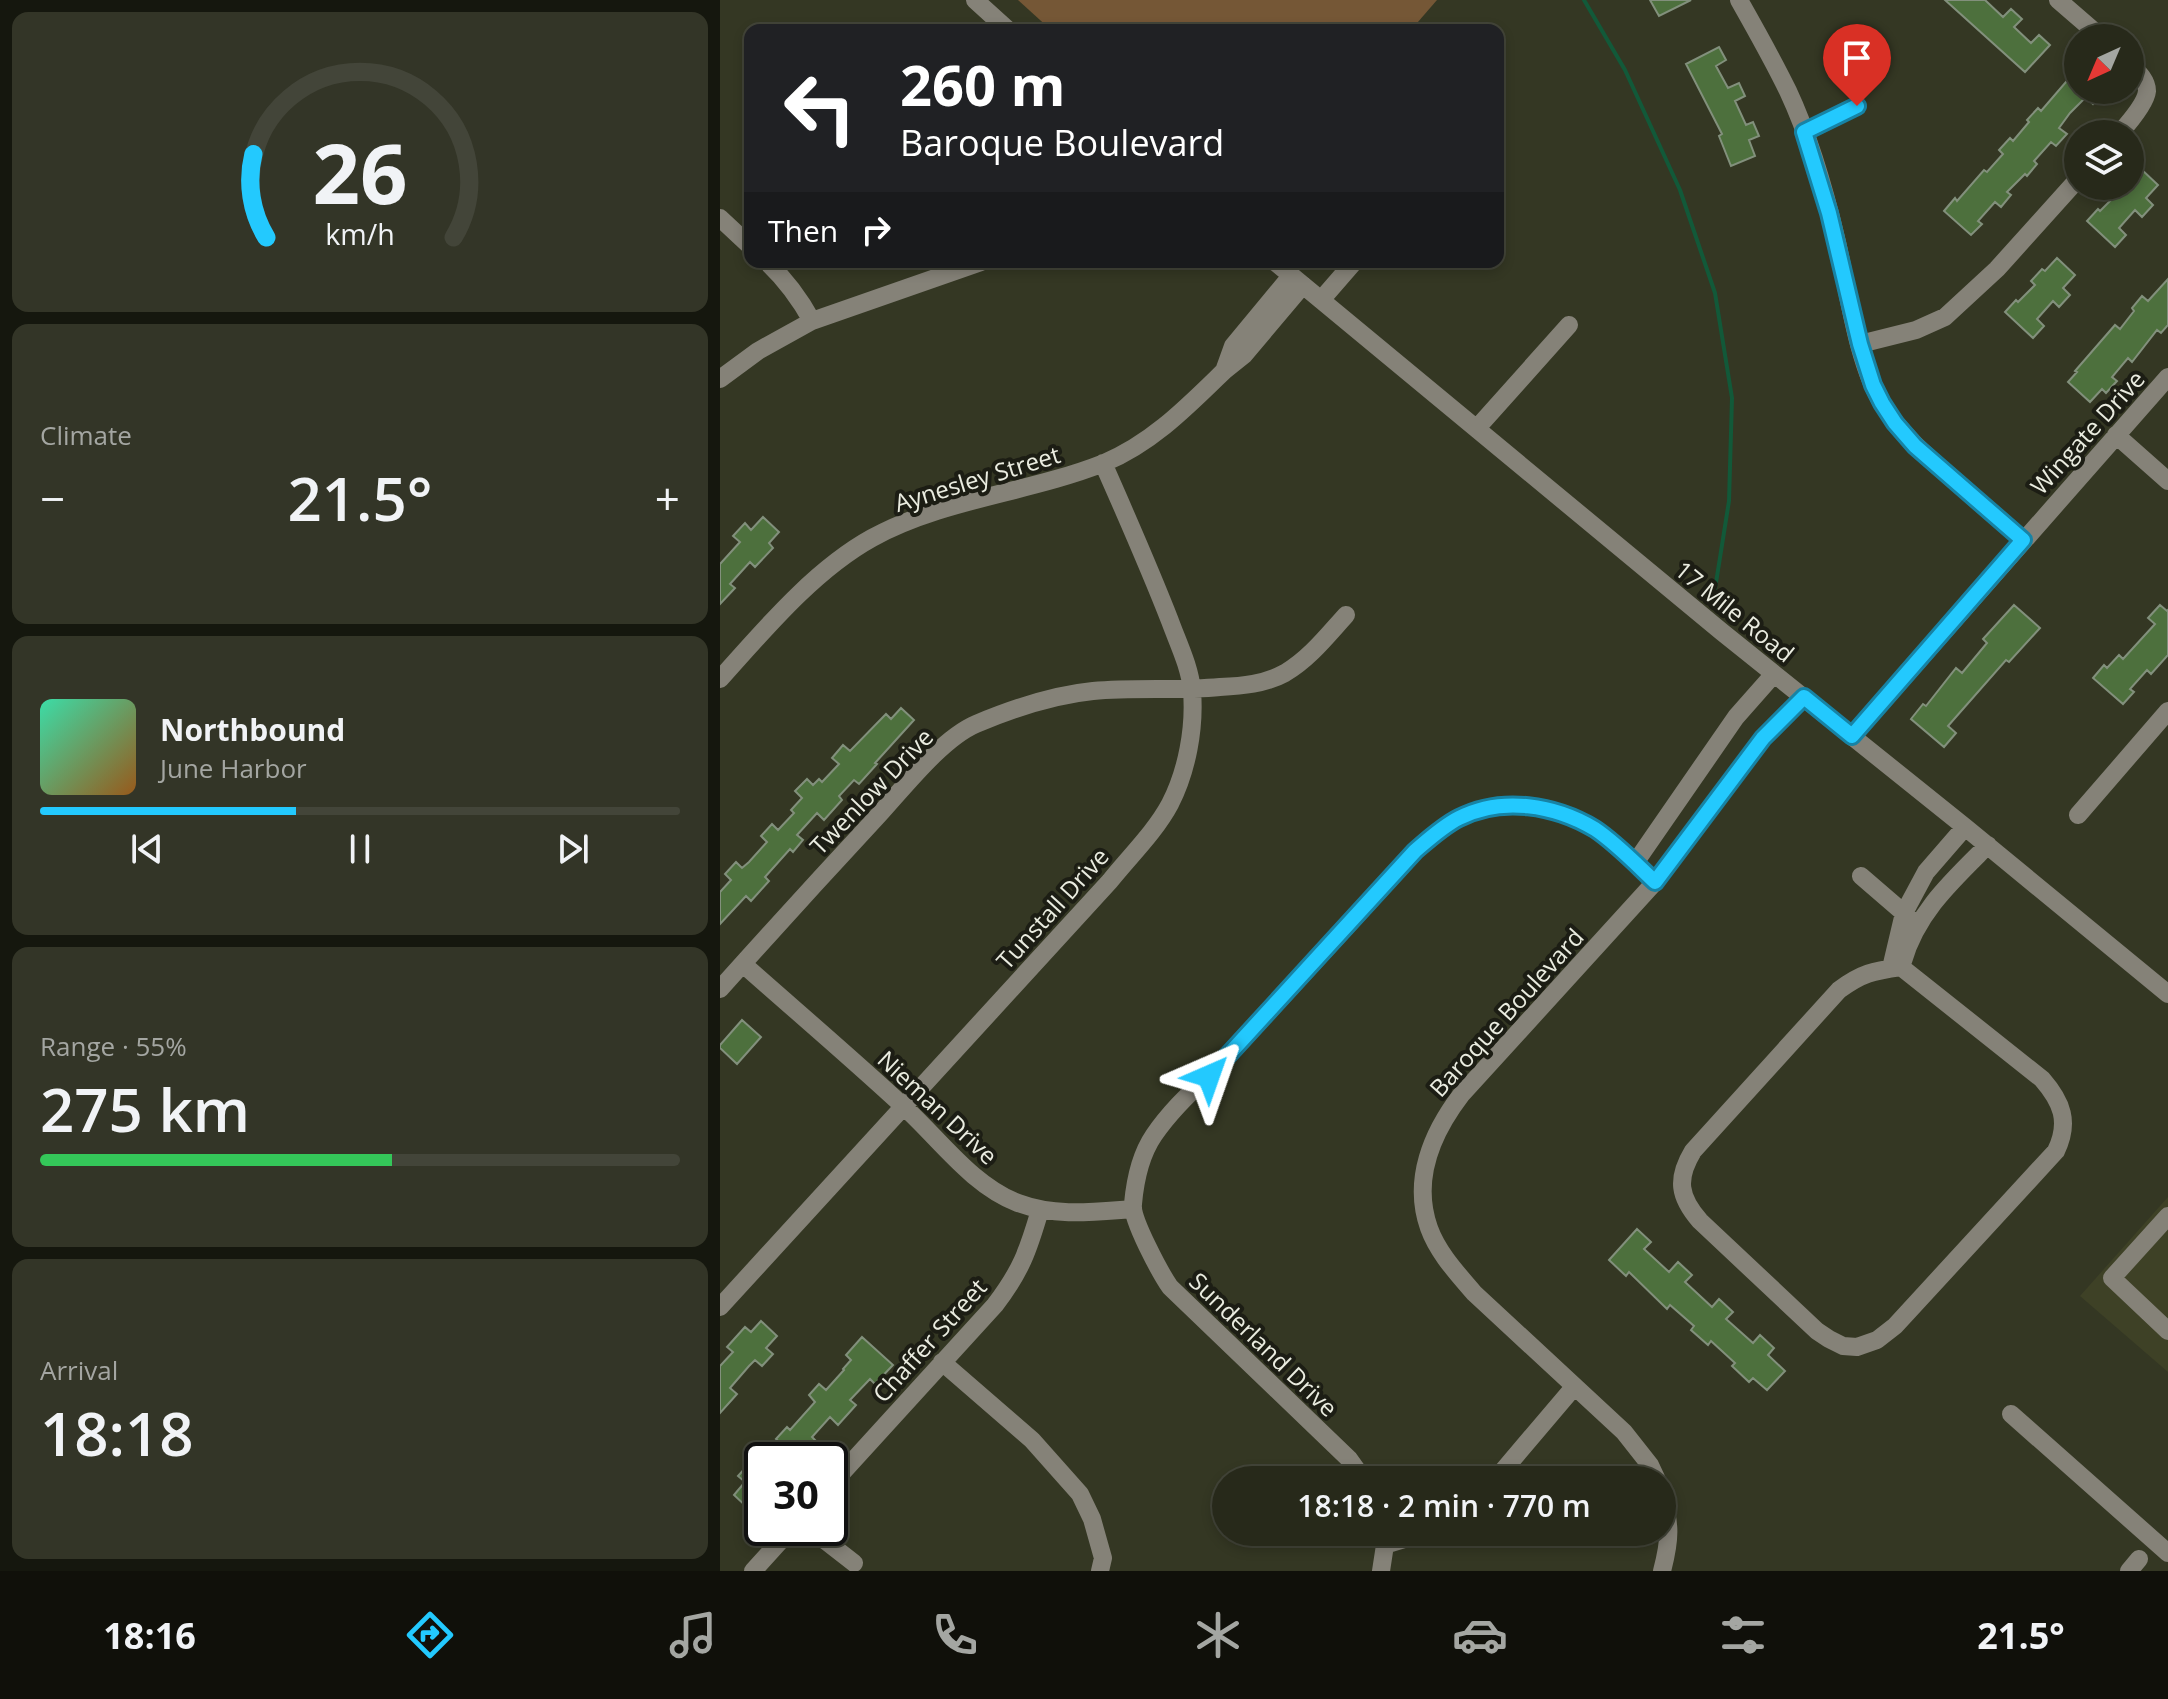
<!DOCTYPE html>
<html lang="en">
<head>
<meta charset="utf-8">
<style>
	:root { --surface:#27291a; --page:#333527; --text:#f1f3f6; --muted:#a4a6a2; --line:#434539; --accent:#23c9fe }
	body { margin:0; font-family:"Open Sans",sans-serif; background:var(--page); color:var(--text); height:100vh; display:flex; flex-direction:column; font-size:30px; white-space:nowrap }
	* { box-sizing:border-box; margin:0 }
	p { font-size:26px; color:var(--muted) }
	.icon { flex:none; width:44px; height:44px; fill:none; stroke:currentColor; stroke-width:2; stroke-linecap:round; stroke-linejoin:round }
	.map { position:relative; flex:1; overflow:hidden }
	.drawer { display:flex; flex-direction:column; gap:12px; padding:12px; background:#15170e; width:720px }
	.drawer>* { flex:none }
	.hud { position:absolute; left:24px; top:24px; width:760px; height:244px; border-radius:16px; box-shadow:0 4px 12px #0003,0 0 0 2px var(--line); background:#202124; color:#fff; overflow:hidden }
	.needle { width:52px; rotate:224deg }
	.fabs { position:absolute; left:1344px; top:24px; display:grid; gap:16px }
	.fabs a { display:grid; place-items:center; width:80px; height:80px; border-radius:50%; background:var(--surface); box-shadow:0 4px 12px #0003,0 0 0 2px var(--line); font-size:40px }
	.speed { position:absolute; left:24px; top:1442px; display:flex; gap:16px; font-size:40px; font-weight:700; text-align:center }
	.speed>* { display:grid; place-content:center; width:104px; height:104px; border-radius:50%; background:var(--surface); box-shadow:0 4px 12px #0003,0 0 0 2px var(--line); line-height:1 }
	.speed .limit { border:4px solid #111; border-radius:12px; background:#fff; color:#111 }
	.pin { position:absolute; display:grid; place-items:center; width:68px; height:68px; color:#fff; margin:-82px -34px; border-radius:50% 50% 50% 0; rotate:-45deg; box-shadow:0 0 8px #0007 }
	.pin .icon { rotate:45deg }
	.me { position:absolute; width:88px; margin:-44px; rotate:43deg; stroke-linejoin:round; filter:drop-shadow(0 0 6px #0008) }
	.turn { display:flex; align-items:center; gap:28px; height:168px; padding:0 24px; font-size:36px }
	.turn .icon { width:104px; height:104px; stroke-width:2.5 }
	.turn b { display:block; font-size:56px; line-height:68px }
	.then { display:flex; align-items:center; height:76px; padding:0 24px; background:#0003; gap:16px; font-size:30px }
	.big { font-size:60px; font-weight:600; line-height:1.1 }
	.drawer .tile { flex:1; display:flex; flex-direction:column; justify-content:center; gap:12px; min-width:0; padding:0 28px; border-radius:16px; background:var(--page) }
	.drawer .dial { align-items:center; gap:0 }
	.dial svg { height:208px; overflow:visible; fill:none; stroke:var(--line); stroke-width:7; stroke-linecap:round; text-anchor:middle }
	.dial text { fill:var(--text); stroke:none }
	.song { display:flex; align-items:center; gap:24px }
	.cover { width:96px; height:96px; border-radius:12px; background:linear-gradient(135deg,hsl(160 70% 55%),hsl(30 70% 35%)) }
	.played { height:8px; border-radius:4px; background:linear-gradient(90deg,var(--accent) 40%,var(--line) 40%) }
	.keys { display:flex; justify-content:space-around; direction:ltr }
	.heat { display:flex; justify-content:space-between; align-items:center; font-size:44px; direction:ltr }
	.charge { height:12px; border-radius:6px; background:linear-gradient(90deg,#34c759 55%,var(--line) 0) }
	.trip { position:absolute; left:492px; top:1466px; width:464px; height:80px; border-radius:40px; background:var(--surface); box-shadow:0 4px 12px #0003,0 0 0 2px var(--line); font-weight:600; line-height:80px; text-align:center }
	.tabs { display:flex; height:128px; justify-content:space-around; align-items:center; background:#10100a; color:var(--muted) }
	.tabs .icon { width:56px; height:56px }
	.tabs .active { color:var(--accent) }
	.tabs b { font-size:36px; color:var(--text) }
	main { display:flex; flex:1; min-height:0 }
	.map>svg:first-child { display:block }
</style>
</head>
<body>
<main>
<section class="drawer">
<div class="tile dial"><svg viewBox="0 0 100 80">
<path d="M14 69A42 42 0 1 1 86 69"/>
<path d="M14 69A42 42 0 0 1 9 37" stroke="#23c9fe"/>
<text x="50" y="56" font-size="32" font-weight="700">26</text>
<text x="50" y="72" font-size="11">km/h</text>
</svg></div>
<div class="tile"><p>Climate</p>
<div class="heat"><a>−</a><b class="big">21.5°</b><a>+</a></div>
</div>
<div class="tile">
<div class="song"><i class="cover"></i><div><b>Northbound</b><p>June Harbor</p></div></div>
<div class="played"></div>
<div class="keys"><svg class="icon" aria-label="previous" viewBox="0 0 24 24"><path d="M18 5L8 12l10 7zM5 5v14"/></svg><svg class="icon" aria-label="pause" viewBox="0 0 24 24"><path d="M8 5v14M16 5v14"/></svg><svg class="icon" aria-label="next" viewBox="0 0 24 24"><path d="M6 5l10 7-10 7zM19 5v14"/></svg></div>
</div>
<div class="tile"><p>Range · 55%</p><b class="big">275 km</b><div class="charge"></div></div>
<div class="tile"><p>Arrival</p><b class="big">18:18</b></div>
</section>
<div class="map">
<svg width="1448" height="1571" viewBox="0 0 1448 1571">
	<rect width="100%" height="100%" fill="#343723"/>
	<path fill="#3e4126" d="M1448 1197V1372L1360 1296Z"/>
	<path fill="#755736" d="M298 0H717L691 30H331Z"/>
	<g fill="none" stroke-linecap="round" stroke-linejoin="round">
		<path stroke="#125939" stroke-width="4" d="M864 0 905 70 960 190 995 293 1012 398 1009 501 995 589"/>
	</g>
	<path fill="#4d703d" stroke="#82907c" stroke-width="2" d="M930 0H971L939 16Z
		M1225 0H1265L1283 17 1291 9 1302 19 1294 27 1311 43 1319 35 1330 45 1305 72Z
		M999 47 1006 60 996 66 1008 88 1019 83 1025 96 1015 101 1026 125 1033 122 1039 136 1029 140 1035 156 1011 166 999 136 1002 134 966 64Z
		M1358 68V90H1386L1373 104 1366 97 1350 113 1339 128 1347 134 1336 146 1331 142 1314 161 1317 164 1307 176 1305 174 1287 192 1291 195 1281 207 1275 202 1258 221 1262 224 1251 235 1224 211 1235 198 1237 201 1264 170 1267 172 1283 154 1279 150 1290 138 1293 141 1309 122 1307 120 1318 108 1321 111Z
		M1420 168 1438 185 1426 198 1433 205 1422 217 1415 210 1399 228 1406 235 1395 247 1367 221 1378 209 1380 211 1397 194 1388 186H1410V178Z
		M1337 258 1355 275 1343 288 1350 295 1339 307 1333 301 1317 319 1324 326 1313 338 1285 312 1296 300 1298 302 1315 285 1311 281 1322 269 1325 271Z
		M1448 279V325L1441 333 1437 330 1412 362 1408 358 1392 377 1397 381 1386 393 1382 389 1370 402 1348 382 1357 372 1355 371 1395 325 1400 329 1414 311 1412 308 1422 296 1428 301Z
		M43 517 59 532 49 543 53 548 35 567 30 562 10 584 15 588 0 604V564L20 542 13 536 25 523 31 530Z
		M1294 605 1320 628 1289 662 1286 660 1228 726 1236 733 1224 747 1191 719 1203 704 1206 706 1236 668 1242 673 1267 643 1263 639Z
		M1440 605 1447 611 1448 610V655L1431 674 1427 670 1410 689 1414 692 1403 704 1373 678 1384 665 1387 668 1399 655 1403 659 1435 624 1428 618Z
		M181 708 194 720 155 763 157 764 139 784 134 780 119 796 122 800 104 820 97 813 77 835 83 840 73 852 70 849 45 877 49 881 31 901 26 896 0 924V892L11 880 5 874 16 862 22 868 29 862 47 842 41 836 52 824 58 830 74 813 71 810 82 798 75 791 87 779 93 785 99 779 102 782 119 764 112 758 123 745 130 751 166 714 171 719Z
		M22 1020 41 1037 17 1064 0 1048V1045Z
		M917 1229 931 1242 924 1249 949 1272 958 1262 972 1275 965 1282 992 1307 999 1299 1013 1312 1006 1319 1033 1343 1040 1335 1054 1348 1048 1355 1065 1371 1047 1390 1033 1378 1029 1382 1012 1366 1015 1363 991 1341 988 1345 971 1330 974 1326 950 1305 947 1309 909 1272 906 1276 889 1260Z
		M41 1321 57 1336 46 1348 53 1354 42 1366 35 1360 29 1366 10 1388 17 1394 0 1413V1366L13 1352 7 1347 25 1327 31 1332Z
		M142 1337 173 1365 155 1384 150 1379 130 1400 136 1405 118 1425 110 1417 92 1437 101 1446 89 1459 83 1454 78 1460H50L63 1445 56 1439 67 1427 70 1430 95 1402 89 1395 99 1384 106 1390 124 1370 123 1369 131 1360 126 1355Z
		M42 1464V1495L29 1509 14 1495 25 1482 18 1476 28 1465 35 1471Z"/>
	<g fill="none" stroke-linecap="round" stroke-linejoin="round">
		<path stroke="#858278" stroke-width="18" d="M255 0 288 30
			M1019 0C1036 30 1053 60 1068 91 1090 138 1105 191 1117 242 1128 290 1137 364 1163 405 1182 435 1208 457 1234 480 1257 500 1280 520 1303 540
			M1338 0 1382 38
			M1084 132 1137 106
			M1399 134C1407 125 1426 103 1427 91 1427 80 1417 71 1410 64
			M0 218 30 246
			M47 262C65 279 80 299 92 321
			M555 262 1002 632 1245 827 1448 994
			M571 276 513 346 504 371 524 355 583 285
			M601 300 634 262
			M1140 344 1196 330 1225 317 1277 269 1358 179
			M0 379 38 351 92 321 261 262
			M757 428 849 325
			M1396 435 1448 481
			M0 679C44 630 94 570 152 538 223 499 308 493 384 463 432 443 467 407 504 371
			M1132 736 1448 377
			M1358 815 1448 711
			M915 863 1016 717 1054 674
			M1141 876 1192 920
			M1183 961C1197 912 1233 880 1268 845
			M23 964C76 1011 130 1057 182 1105 219 1138 251 1185 298 1203 335 1217 373 1212 412 1209
			M1181 967 1322 1079C1342 1102 1350 1122 1336 1151L1175 1326 1157 1340 1137 1347 1123 1346 1109 1339 1097 1331 980 1221C959 1197 956 1179 973 1151L1119 990C1142 973 1153 971 1181 967Z
			M1171 968 1184 913 1206 872 1245 827
			M0 989C51 932 103 875 155 819 182 790 221 739 256 724 294 708 332 695 373 691 415 687 458 691 500 687 522 686 545 684 565 673 589 659 607 636 626 615
			M1448 1216 1392 1278 1448 1331
			M0 1307 390 881C410 856 435 832 450 804 467 771 475 728 472 691 470 667 458 643 450 621 429 567 406 515 383 463
			M222 1362 312 1440 360 1494 372 1519 383 1558 380 1571
			M1291 1414 1448 1553
			M644 1480 629 1459 450 1287C441 1274 411 1219 413 1204 415 1181 421 1154 434 1135 456 1103 487 1078 513 1050 574 984 635 918 695 851 709 839 723 826 739 818 782 796 835 805 875 829 896 843 916 864 935 882
			M775 1480 854 1387
			M937 1480 930 1465 904 1432 754 1293C737 1273 718 1253 709 1228 692 1180 712 1133 741 1095L935 882 1043 738 1084 697
			M110 1486 275 1305C301 1271 308 1251 320 1210
			M942 1491C950 1525 951 1537 942 1571
			M89 1528 134 1563
			M665 1545 708 1532
			M33 1571 72 1528
			M661 1571 665 1545 663 1532
			M1409 1571 1419 1559"/>
	</g>
	<g fill="none" stroke-linecap="round" stroke-linejoin="round">
		<g stroke="#1783a5" stroke-width="20">
			<path id="route" d="M489 1076 695 851C709 839 723 826 739 818 782 796 835 805 875 829 896 843 916 864 935 882L1043 738 1084 697 1132 736 1303 540 1195 446 1175 423 1162 403 1153 385 1140 344 1109 213 1084 132 1137 106"/>
		</g>
		<use href="#route" stroke="#23c9fe" stroke-width="14"/>
	</g>
	<g text-anchor="middle" dominant-baseline="central" stroke-width="8" stroke-linejoin="round" paint-order="stroke">
		<g font-size="24" fill="#eaece0" stroke="#1c1d14">
			<text transform="translate(1367 432) rotate(-48)">Wingate Drive</text>
			<text transform="translate(257 478) rotate(-17)">Aynesley Street</text>
			<text transform="translate(1015 611) rotate(39)">17 Mile Road</text>
			<text transform="translate(151 791) rotate(-46)">Twenlow Drive</text>
			<text transform="translate(332 908) rotate(-48)">Tunstall Drive</text>
			<text transform="translate(786 1012) rotate(-48)">Baroque Boulevard</text>
			<text transform="translate(218 1107) rotate(43)">Nieman Drive</text>
			<text transform="translate(209 1340) rotate(-48)">Chaffer Street</text>
			<text transform="translate(544 1344) rotate(44)">Sunderland Drive</text>
		</g>
	</g>
</svg>
<div class="fabs">
<a><svg class="needle" viewBox="-14 -14 28 28"><path d="M0-13l5 13h-10z" fill="#e53935"/><path d="M0 13l5-13h-10z" fill="#a4a6a2"/></svg></a>
<a><svg class="icon" aria-label="layers" viewBox="0 0 24 24"><path d="M12 4l9 5-9 5-9-5zM3 14l9 5 9-5"/></svg></a>
</div>
<div class="speed"><div class="limit">30</div></div>
<div class="pin" style="left:1137px;top:106px;background:#d93025"><svg class="icon" aria-label="arrive" viewBox="0 0 24 24"><path d="M6 21V4h12l-3 4 3 4H6"/></svg></div>
<svg class="me" style="left:489px;top:1076px" viewBox="-20 -20 40 40"><path d="M0-17L14 15 0 8-14 15z" fill="#23c9fe" stroke="#fff" stroke-width="4"/></svg>
<div class="trip">18:18 · 2 min · 770 m</div>
<div class="hud">
<div class="turn"><svg class="icon" aria-label="left" viewBox="0 0 24 24"><path d="M17 20v-9H6M10 6l-5 5 5 5"/></svg><div><b>260 m</b>Baroque Boulevard</div></div>
<div class="then">Then<svg class="icon" aria-label="right" viewBox="0 0 24 24"><path d="M7 20v-9h11M14 6l5 5-5 5"/></svg></div>
</div>
</div>
</main>
<nav class="tabs">
<b>18:16</b>
<svg class="icon active" aria-label="directions" viewBox="0 0 24 24"><path d="M12 3l9 9-9 9-9-9zM9 14v-3h6M13 9l2 2-2 2"/></svg>
<svg class="icon" aria-label="music" viewBox="0 0 24 24"><path d="M9 18V5l10-2v13"/><circle cx="6" cy="18" r="3"/><circle cx="16" cy="16" r="3"/></svg>
<svg class="icon" aria-label="phone" viewBox="0 0 24 24"><path d="M5 4h4l2 5-3 2q2 4 5 5l2-3 5 2v4C11 20 4 13 5 4z"/></svg>
<svg class="icon" aria-label="climate" viewBox="0 0 24 24"><path d="M12 3v18M4 7l16 10M4 17L20 7"/></svg>
<svg class="icon" aria-label="car" viewBox="0 0 24 24"><path d="M5 17H2v-5l4-1 3-4h7l3 4 3 1v5h-3M9 17h6M6 11h13"/><circle cx="7" cy="17" r="2"/><circle cx="17" cy="17" r="2"/></svg>
<svg class="icon" aria-label="filters" viewBox="0 0 24 24"><path d="M4 7h16M4 17h16"/><circle cx="9" cy="7" r="2"/><circle cx="15" cy="17" r="2"/></svg>
<b>21.5°</b>
</nav>
</body>
</html>
